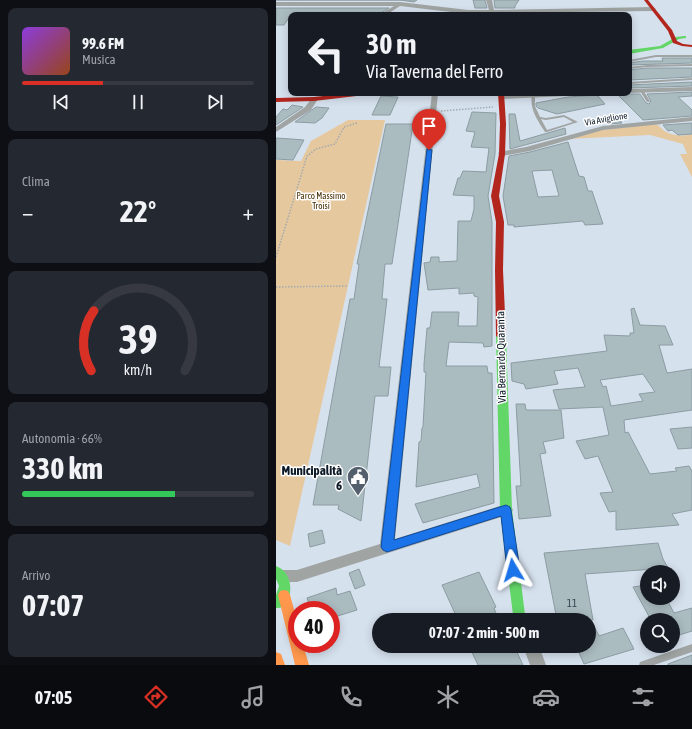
<!DOCTYPE html>
<html lang="it">
<head>
<meta charset="utf-8">
<style>
	:root { --surface:#171b24; --page:#242831; --text:#f1f3f6; --muted:#9ea1a6; --line:#363941; --accent:#d93025 }
	body { margin:0; font-family:"Asap Condensed",sans-serif; background:var(--page); color:var(--text); height:100vh; display:flex; flex-direction:column; font-size:15px; white-space:nowrap }
	* { box-sizing:border-box; margin:0 }
	p { font-size:13px; color:var(--muted) }
	.icon { flex:none; width:22px; height:22px; fill:none; stroke:currentColor; stroke-width:2; stroke-linecap:round; stroke-linejoin:round }
	.map { position:relative; flex:1; overflow:hidden }
	.sheet { display:flex; flex-direction:column; gap:8px; padding:8px; background:#0d0f14; width:276px }
	.sheet>* { flex:none }
	.guide { position:absolute; left:12px; top:12px; width:344px; height:84px; border-radius:8px; box-shadow:0 2px 10px #0003; background:#171b24; color:var(--text); overflow:hidden }
	.controls { position:absolute; left:364px; top:565px; display:grid; gap:8px }
	.controls a { display:grid; place-items:center; width:40px; height:40px; border-radius:50%; background:var(--surface); box-shadow:0 2px 10px #0003; font-size:20px }
	.speed { position:absolute; left:12px; top:601px; display:flex; gap:8px; font-size:20px; font-weight:700; text-align:center }
	.speed>* { display:grid; place-content:center; width:52px; height:52px; border-radius:50%; background:var(--surface); box-shadow:0 2px 10px #0003; line-height:1 }
	.speed .limit { border:6px solid #d22; background:#fff; color:#111 }
	.pin { position:absolute; display:grid; place-items:center; width:34px; height:34px; color:#fff; margin:-41px -17px; border-radius:50% 50% 50% 0; rotate:-45deg; box-shadow:0 0 4px #0007 }
	.pin .icon { rotate:45deg }
	.me { position:absolute; width:44px; margin:-22px; rotate:353deg; stroke-linejoin:round; filter:drop-shadow(0 0 3px #0008) }
	.turn { display:flex; align-items:center; gap:14px; height:84px; padding:0 12px; font-size:18px }
	.turn .icon { width:52px; height:52px; stroke-width:2.5 }
	.turn b { display:block; font-size:28px; line-height:34px }
	.big { font-size:30px; font-weight:700; line-height:1.1 }
	.sheet .card { flex:1; display:flex; flex-direction:column; justify-content:center; gap:6px; min-width:0; padding:0 14px; border-radius:8px; background:var(--page) }
	.sheet .dial { align-items:center; gap:0 }
	.dial svg { height:104px; overflow:visible; fill:none; stroke:var(--line); stroke-width:7; stroke-linecap:round; text-anchor:middle }
	.dial text { fill:var(--text); stroke:none }
	.song { display:flex; align-items:center; gap:12px }
	.cover { width:48px; height:48px; border-radius:6px; background:linear-gradient(135deg,hsl(270 70% 55%),hsl(20 70% 35%)) }
	.played { height:4px; border-radius:2px; background:linear-gradient(90deg,var(--accent) 35%,var(--line) 35%) }
	.keys { display:flex; justify-content:space-around; direction:ltr }
	.heat { display:flex; justify-content:space-between; align-items:center; font-size:22px; direction:ltr }
	.charge { height:6px; border-radius:3px; background:linear-gradient(90deg,#34c759 66%,var(--line) 0) }
	.trip { position:absolute; left:96px; top:613px; width:224px; height:40px; border-radius:20px; background:var(--surface); box-shadow:0 2px 10px #0003; font-weight:700; line-height:40px; text-align:center }
	.menu { display:flex; height:64px; justify-content:space-around; align-items:center; background:#090b0e; color:var(--muted) }
	.menu .icon { width:28px; height:28px }
	.menu .active { color:var(--accent) }
	.menu b { font-size:18px; color:var(--text) }
	main { display:flex; flex:1; min-height:0 }
	.map>svg:first-child { display:block }
</style>
</head>
<body>
<main>
<section class="sheet">
<div class="card">
<div class="song"><i class="cover"></i><div><b>99.6 FM</b><p>Musica</p></div></div>
<div class="played"></div>
<div class="keys"><svg class="icon" aria-label="previous" viewBox="0 0 24 24"><path d="M18 5L8 12l10 7zM5 5v14"/></svg><svg class="icon" aria-label="pause" viewBox="0 0 24 24"><path d="M8 5v14M16 5v14"/></svg><svg class="icon" aria-label="next" viewBox="0 0 24 24"><path d="M6 5l10 7-10 7zM19 5v14"/></svg></div>
</div>
<div class="card"><p>Clima</p>
<div class="heat"><a>−</a><b class="big">22°</b><a>+</a></div>
</div>
<div class="card dial"><svg viewBox="0 0 100 80">
<path d="M14 69A42 42 0 1 1 86 69"/>
<path d="M14 69A42 42 0 0 1 16 23" stroke="#d93025"/>
<text x="50" y="56" font-size="32" font-weight="700">39</text>
<text x="50" y="72" font-size="11">km/h</text>
</svg></div>
<div class="card"><p>Autonomia · 66%</p><b class="big">330 km</b><div class="charge"></div></div>
<div class="card"><p>Arrivo</p><b class="big">07:07</b></div>
</section>
<div class="map">
<svg width="416" height="665" viewBox="0 0 416 665">
	<rect width="100%" height="100%" fill="#d6e1ee"/>
	<path fill="#e6c89f" d="M72 120H109L14 546 0 540V160L25 161 35 141Z
		M374 124 382 125C392 136 400 136 415 135L413 133 416 132V177L404 154H411L407 144 374 135 292 139 320 131Z"/>
	<path fill="#abbcc1" stroke="#8b9ca2" fill-rule="evenodd" d="M0 0H141L138 2 124 0Z
		M197 0H209L211 8H199Z
		M218 0H243L239 6V8H219Z
		M0 8H113L102 15H15L8 25H0Z
		M386 58H416V63L353 65V63L367 61H387Z
		M371 68H416V77L353 80V70Z
		M416 82V86L353 88V85Z
		M416 92V96L402 97 416 110V116L367 120 341 94H364L370 103 373 104 375 101 371 94Z
		M321 95 329 104 281 114 262 108 260 106V103L292 97Z
		M105 96 122 97 114 115H96Z
		M16 105 27 107 0 125V117L7 109 11 110Z
		M40 107 53 108 46 118 39 123 19 122Z
		M196 112 220 113 219 154 212 196 216 222V346L208 347 207 343 173 342 170 366H211L212 373H216L218 503 147 523 139 504 204 487 201 474 140 487 143 442 145 441 146 428 147 427 150 372H148V364L151 328H154L156 312H183L182 326H201L202 297 198 296V293L183 294V288L152 290 148 263 154 262 155 257H163V262L181 261 182 221H195L198 209V196L177 195 182 178H184L187 171 210 172 213 148 195 147 199 132 190 131Z
		M233 114H239L244 141 289 128 290 134 234 149Z
		M339 114 346 123 333 124 328 117Z
		M416 123V134L402 135 396 130 392 131 387 125Z
		M110 124H137L116 264H109L106 299H111L103 367H115L112 396H99L85 521 62 509 63 505H37L74 299H78L83 264H81Z
		M0 138 15 139 28 140 17 160 0 159Z
		M292 142 303 176 308 177 312 191H316L327 224 309 225 307 221 238 227V225H232L227 196 233 156 254 152ZM276 170 283 196 262 197 256 171Z
		M358 308 364 325 389 326 397 345H383L391 373 416 369V410L348 420 349 433 352 432 374 474 401 471 399 468 413 466 416 471V510L396 514 403 525 340 530V511L333 512 324 493 337 492 322 456 309 459 300 441 333 435 327 407 283 409 277 390 309 387 302 368 278 371 282 384 250 389 248 384 236 381 235 363 331 351 328 335 354 336V333H358L355 309ZM367 374 379 392 363 394 367 401 335 406 330 386 327 387 324 380Z
		M240 404H249L250 410H285L288 438 267 442 270 453 264 454 275 516 243 519 240 486H245Z
		M416 427V448L402 449 394 429Z
		M46 530 49 543 34 547 32 534Z
		M382 543 387 559 392 568 309 574 317 620H315L323 636 347 628 358 649 308 664 300 646H313V620H281L268 553Z
		M83 569 89 585 79 589 73 573Z
		M203 572 220 607 218 608 221 616 208 620H182L166 585Z
		M371 585V598H390L398 613 416 608V631L397 637V620H375L357 587Z
		M60 588 61 595 74 591 81 610 55 618V610H35L31 598Z
		M193 646H238L247 665H202Z
		M416 655V665H392V664Z"/>
	<g fill="none" stroke-linecap="round" stroke-linejoin="round">
		<path stroke="#a3aaae" stroke-width="1.5" stroke-dasharray="1.5 1.5" stroke-linecap="butt" d="M165 111 217 107
			M0 257 31 156 40 149 59 144 68 127 81 123
			M0 287 72 286"/>
		<path fill="#a0a5a4" fill-rule="evenodd" d="M380 55H416V57H380L353 62V60Z
			M416 64V66L371 67 353 69V67L371 65Z
			M416 78V80L353 84V82Z
			M365 90H367L374 101 373 102H371L364 91Z
			M256 95 259 96V106L264 117 270 118 288 115 302 122 271 132H269C262 121 253 109 256 95ZM288 117 297 122 271 130 265 119 270 120Z
			M416 644V652L378 665H363L364 662Z"/>
		<path fill="#a0a5a4" fill-rule="evenodd" d="M210 0H216L218 10 377 7 380 9 377 11 219 13 220 15H214V13L192 14 124 6 110 15H103L118 6H0V2H124L192 10H213Z
			M416 87V91L353 93V89Z
			M156 93H162L119 539 230 504 235 506 237 510 235 514 21 582H7L2 581 0 577 2 571 7 570H21L104 544Z
			M266 93H313L310 95 225 99 222 97 225 95Z
			M38 97 42 99 35 110 0 132V127L29 107 36 98Z
			M416 117V121L327 130 254 151 226 156 222 154 223 152 250 147 327 126Z
			M247 646H263L270 665H254Z"/>
		<path fill="#63d668" fill-rule="evenodd" d="M408 36H410V38L403 39 387 48 353 54V50L384 46 400 37Z
			M225 333 230 336 236 510 249 615 252 620H238L237 615 224 510 220 336Z
			M0 566C22 574 16 610 0 608V595L3 586 0 579Z"/>
		<path fill="#ff974d" fill-rule="evenodd" d="M8 590 12 591 14 595 21 620V644H27L33 665H19L2 595 4 591Z
			M0 652 5 654 9 665H0Z"/>
		<path fill="#b3261e" fill-rule="evenodd" d="M368 0H372L396 30 401 41 407 44 416 45V47L406 46 397 43 392 31Z
			M75 93H92L89 95 38 101 0 102V98L38 97Z
			M222 93H228L230 124 229 154 223 196 228 222 227 270 230 336 225 339 220 336 219 270 220 222 215 196 223 154 224 124Z"/>
	</g>
	<path fill="#1a73e8" stroke="#114b97" d="M151 149 156 150 118 540 230 505 234 507 235 510 244 570 242 574 237 575 233 574 231 570 225 516 111 552 107 550 105 547Z"/>
	<defs>
		<g id="civic-pin" transform="scale(1.15)"><path d="M0 17L-7.5 6A9.5 9.5 0 1 1 7.5 6Z" fill="#535f6c" stroke="#fff"/><path d="M-.6-6.5H3V-4.5H.6V-3L4-1V1h2V6H-6V1h2V-1L-.6-3ZM-1.2 2.5V6h2.4V2.5Z" fill="#fff"/></g>
	</defs>
	<g fill-rule="evenodd">
		<use href="#civic-pin" x="82" y="477"/>
	</g>
	<g text-anchor="middle" dominant-baseline="central" stroke-width="3" stroke-linejoin="round" paint-order="stroke">
		<g font-size="9" fill="#0c1926" stroke="#fff">
			<text transform="translate(330 119) rotate(-10)">Via Aviglione</text>
		</g>
		<g font-size="9" fill="#452a00" stroke="#fff">
			<text x="45" y="196">Parco Massimo<tspan x="45" dy="10">Troisi</tspan></text>
		</g>
		<g font-size="11" fill="#0c1926" stroke="#fff">
			<text transform="translate(225 357) rotate(-91)">Via Bernardo Quaranta</text>
		</g>
		<g font-size="11" fill="#34424d">
			<text x="296" y="603">11</text>
		</g>
		<g font-size="13" font-weight="bold" fill="#0c1926" stroke="#fff" text-anchor="end">
			<text x="66" y="470">Municipalità<tspan x="66" dy="15">6</tspan></text>
		</g>
	</g>
</svg>
<div class="controls">
<a><svg class="icon" aria-label="sound" viewBox="0 0 24 24"><path d="M4 9h4l5-4v14l-5-4H4zM17 9q2 3 0 6"/></svg></a>
<a><svg class="icon" aria-label="search" viewBox="0 0 24 24"><circle cx="10" cy="10" r="6"/><path d="M15 15l6 6"/></svg></a>
</div>
<div class="speed"><div class="limit">40</div></div>
<div class="pin" style="left:153px;top:150px;background:#d93025"><svg class="icon" aria-label="arrive" viewBox="0 0 24 24"><path d="M6 21V4h12l-3 4 3 4H6"/></svg></div>
<svg class="me" style="left:237px;top:570px" viewBox="-20 -20 40 40"><path d="M0-17L14 15 0 8-14 15z" fill="#1a73e8" stroke="#fff" stroke-width="4"/></svg>
<div class="trip">07:07 · 2 min · 500 m</div>
<div class="guide">
<div class="turn"><svg class="icon" aria-label="left" viewBox="0 0 24 24"><path d="M17 20v-9H6M10 6l-5 5 5 5"/></svg><div><b>30 m</b>Via Taverna del Ferro</div></div>
</div>
</div>
</main>
<nav class="menu">
<b>07:05</b>
<svg class="icon active" aria-label="directions" viewBox="0 0 24 24"><path d="M12 3l9 9-9 9-9-9zM9 14v-3h6M13 9l2 2-2 2"/></svg>
<svg class="icon" aria-label="music" viewBox="0 0 24 24"><path d="M9 18V5l10-2v13"/><circle cx="6" cy="18" r="3"/><circle cx="16" cy="16" r="3"/></svg>
<svg class="icon" aria-label="phone" viewBox="0 0 24 24"><path d="M5 4h4l2 5-3 2q2 4 5 5l2-3 5 2v4C11 20 4 13 5 4z"/></svg>
<svg class="icon" aria-label="climate" viewBox="0 0 24 24"><path d="M12 3v18M4 7l16 10M4 17L20 7"/></svg>
<svg class="icon" aria-label="car" viewBox="0 0 24 24"><path d="M5 17H2v-5l4-1 3-4h7l3 4 3 1v5h-3M9 17h6M6 11h13"/><circle cx="7" cy="17" r="2"/><circle cx="17" cy="17" r="2"/></svg>
<svg class="icon" aria-label="filters" viewBox="0 0 24 24"><path d="M4 7h16M4 17h16"/><circle cx="9" cy="7" r="2"/><circle cx="15" cy="17" r="2"/></svg>
</nav>
</body>
</html>
